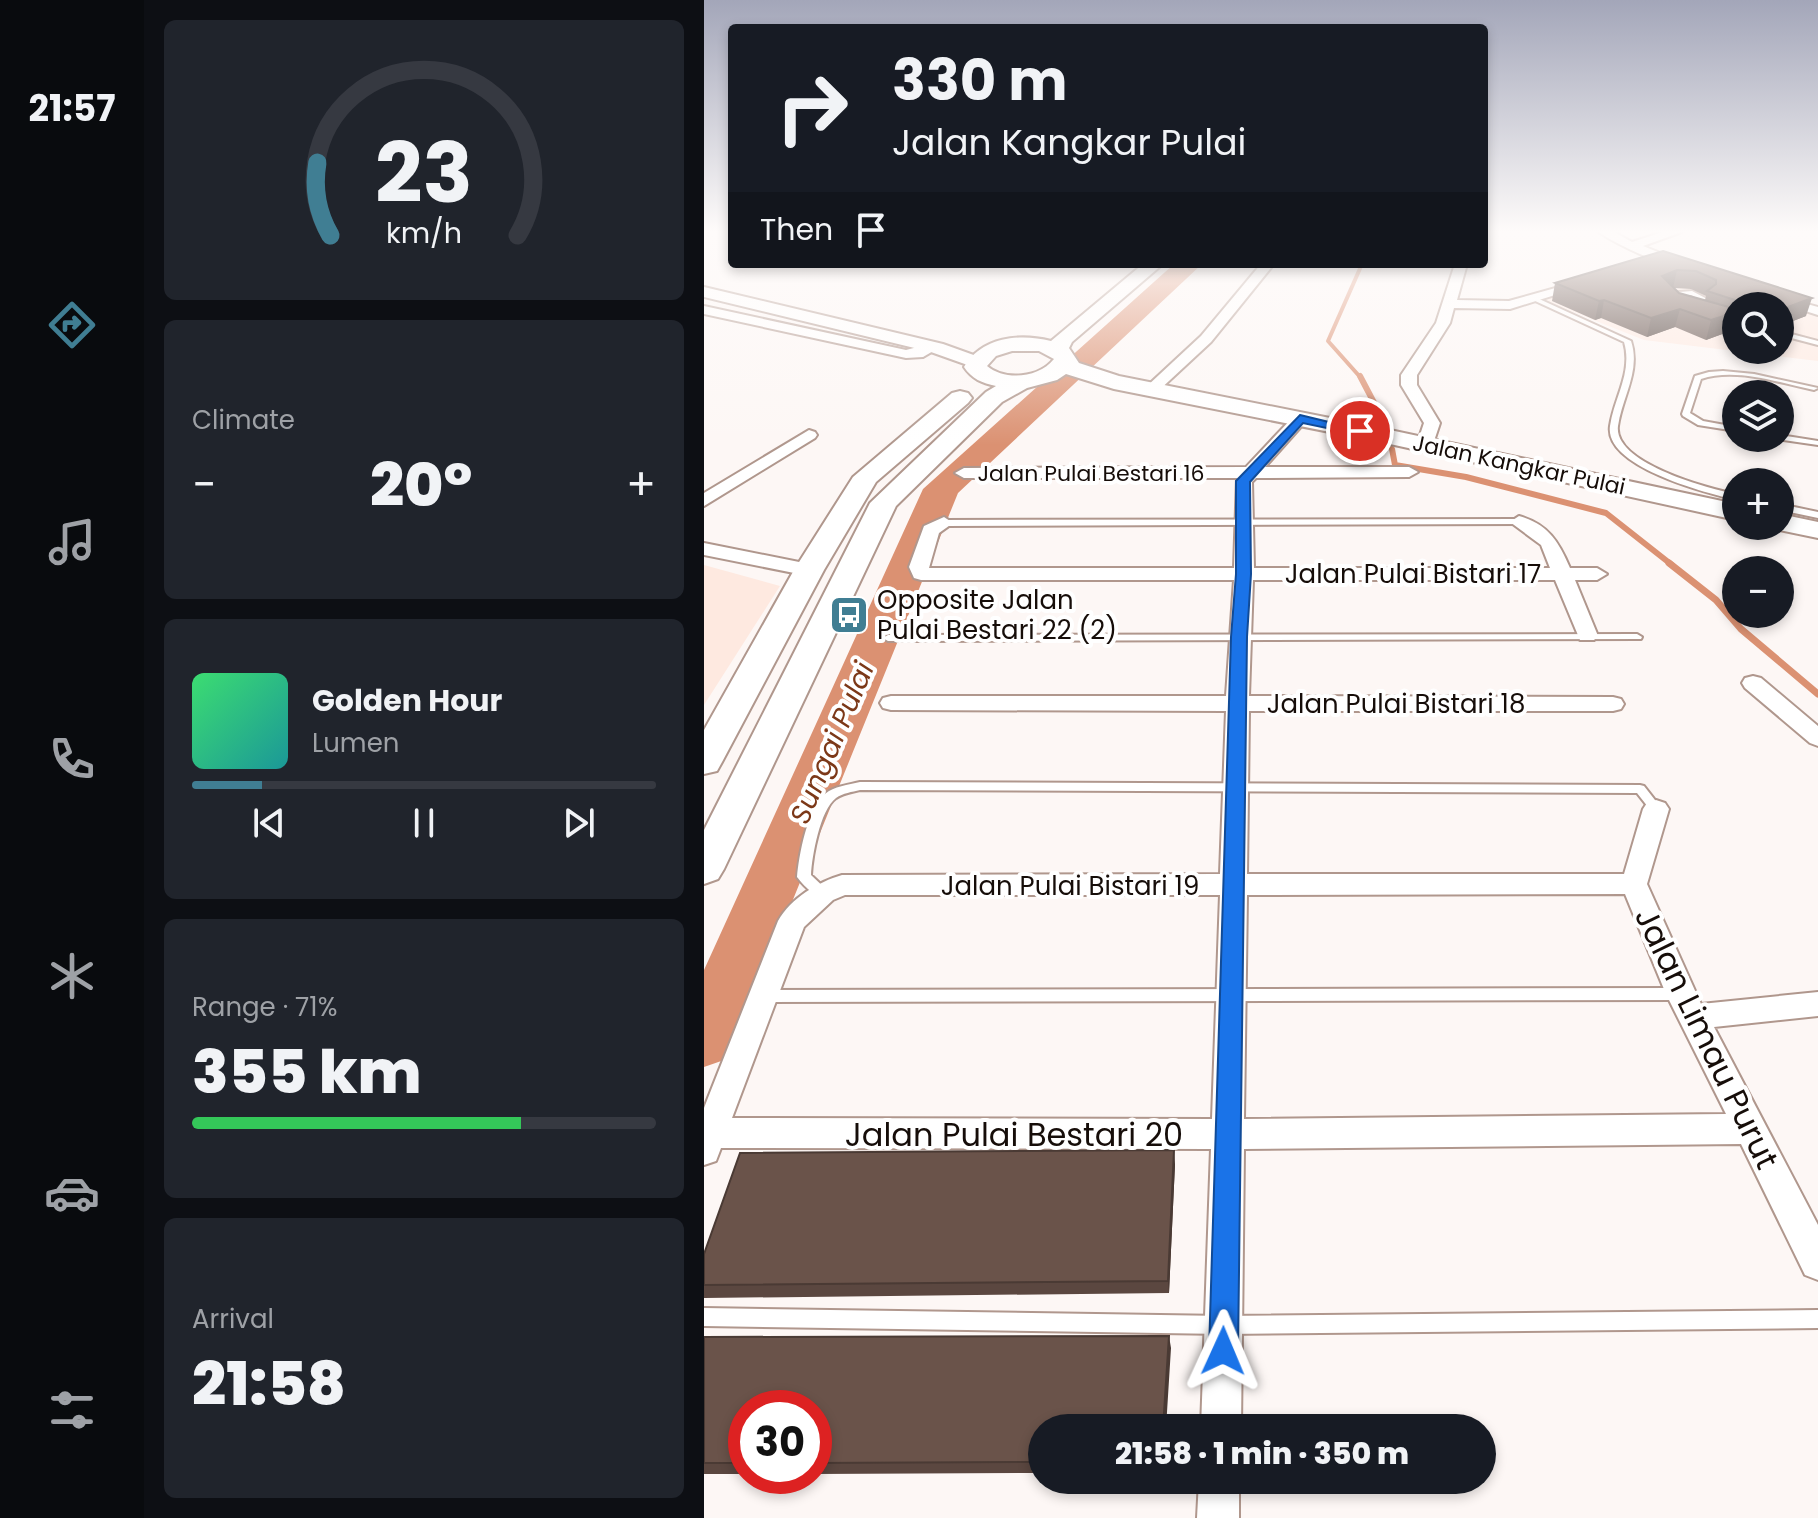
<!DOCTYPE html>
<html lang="en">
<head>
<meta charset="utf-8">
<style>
	:root { --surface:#171b24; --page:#20242c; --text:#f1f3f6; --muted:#9ea1a6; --line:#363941; --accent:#407e93 }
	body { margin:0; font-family:Poppins,sans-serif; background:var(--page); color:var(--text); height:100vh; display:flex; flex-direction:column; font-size:30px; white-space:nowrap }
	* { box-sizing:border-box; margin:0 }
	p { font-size:26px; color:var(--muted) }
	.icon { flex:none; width:44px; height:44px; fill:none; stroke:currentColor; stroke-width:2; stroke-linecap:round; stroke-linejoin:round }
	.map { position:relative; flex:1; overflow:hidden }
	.side { display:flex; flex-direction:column; gap:20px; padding:20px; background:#0d0f14; width:560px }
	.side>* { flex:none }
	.banner { position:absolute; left:24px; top:24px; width:760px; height:244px; border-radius:8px; box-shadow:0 4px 12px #0003; background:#171b24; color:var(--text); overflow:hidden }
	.fabs { position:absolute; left:1018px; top:292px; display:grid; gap:16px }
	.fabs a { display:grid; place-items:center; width:72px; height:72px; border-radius:50%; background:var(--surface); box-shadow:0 4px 12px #0003; font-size:40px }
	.speed { position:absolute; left:24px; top:1390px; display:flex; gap:16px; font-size:40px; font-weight:700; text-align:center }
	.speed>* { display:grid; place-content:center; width:104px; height:104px; border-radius:50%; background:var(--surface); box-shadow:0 4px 12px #0003; line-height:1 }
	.speed .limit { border:12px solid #d22; background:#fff; color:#111 }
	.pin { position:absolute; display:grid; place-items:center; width:68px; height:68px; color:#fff; margin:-34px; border:4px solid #fff; border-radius:50%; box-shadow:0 2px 8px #0007 }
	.me { position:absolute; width:88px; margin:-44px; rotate:1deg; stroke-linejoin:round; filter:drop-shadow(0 0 6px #0008) }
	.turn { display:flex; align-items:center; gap:28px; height:168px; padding:0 32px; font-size:36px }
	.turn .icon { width:104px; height:104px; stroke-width:2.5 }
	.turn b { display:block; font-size:56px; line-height:68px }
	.then { display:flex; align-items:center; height:76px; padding:0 32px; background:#0003; gap:16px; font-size:30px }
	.big { font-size:60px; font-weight:800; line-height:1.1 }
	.side .widget { flex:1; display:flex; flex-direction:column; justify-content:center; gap:12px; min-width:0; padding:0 28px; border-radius:12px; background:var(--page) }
	.side .dial { align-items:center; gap:0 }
	.dial svg { height:208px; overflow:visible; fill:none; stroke:var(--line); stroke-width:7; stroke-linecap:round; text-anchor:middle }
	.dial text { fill:var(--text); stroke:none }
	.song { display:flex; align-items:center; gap:24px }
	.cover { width:96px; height:96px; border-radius:12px; background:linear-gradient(135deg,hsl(140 70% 55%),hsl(180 70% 35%)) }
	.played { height:8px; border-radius:4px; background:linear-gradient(90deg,var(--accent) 15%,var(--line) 15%) }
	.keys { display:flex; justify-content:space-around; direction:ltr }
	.heat { display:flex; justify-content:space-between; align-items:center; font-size:44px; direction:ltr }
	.charge { height:12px; border-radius:6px; background:linear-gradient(90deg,#34c759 71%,var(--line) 0) }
	.trip { position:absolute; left:324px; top:1414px; width:468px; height:80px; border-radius:40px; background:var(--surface); box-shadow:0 4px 12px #0003; font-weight:800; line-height:80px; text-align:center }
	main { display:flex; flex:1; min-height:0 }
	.dock { display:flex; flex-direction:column; width:144px; justify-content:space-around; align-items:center; background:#090b0e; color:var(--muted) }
	.dock .icon { width:56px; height:56px }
	.dock .on { color:var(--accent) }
	.dock b { font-size:36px; color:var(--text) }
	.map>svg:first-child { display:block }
</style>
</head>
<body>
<main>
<nav class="dock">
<b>21:57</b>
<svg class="icon on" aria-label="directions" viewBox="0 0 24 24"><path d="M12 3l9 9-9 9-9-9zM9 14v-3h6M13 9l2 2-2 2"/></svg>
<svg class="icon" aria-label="music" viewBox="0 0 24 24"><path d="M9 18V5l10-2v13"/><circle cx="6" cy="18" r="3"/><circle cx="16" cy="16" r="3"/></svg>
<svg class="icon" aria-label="phone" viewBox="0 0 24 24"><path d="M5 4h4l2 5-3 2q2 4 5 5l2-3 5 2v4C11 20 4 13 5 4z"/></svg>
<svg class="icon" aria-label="climate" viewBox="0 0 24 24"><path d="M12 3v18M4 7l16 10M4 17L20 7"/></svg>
<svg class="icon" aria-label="car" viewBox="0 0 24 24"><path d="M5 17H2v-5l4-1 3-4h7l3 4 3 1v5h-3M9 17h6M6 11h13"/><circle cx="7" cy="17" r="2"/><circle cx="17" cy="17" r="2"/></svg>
<svg class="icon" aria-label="filters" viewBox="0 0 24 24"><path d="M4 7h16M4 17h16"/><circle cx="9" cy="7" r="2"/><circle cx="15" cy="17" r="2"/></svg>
</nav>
<section class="side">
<div class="widget dial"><svg viewBox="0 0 100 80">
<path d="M14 69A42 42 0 1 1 86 69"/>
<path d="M14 69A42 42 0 0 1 9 41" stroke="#407e93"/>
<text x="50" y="56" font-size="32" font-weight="700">23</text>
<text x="50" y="72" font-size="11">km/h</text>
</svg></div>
<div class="widget"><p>Climate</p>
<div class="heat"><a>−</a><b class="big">20°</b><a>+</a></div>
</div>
<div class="widget">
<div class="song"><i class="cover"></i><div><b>Golden Hour</b><p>Lumen</p></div></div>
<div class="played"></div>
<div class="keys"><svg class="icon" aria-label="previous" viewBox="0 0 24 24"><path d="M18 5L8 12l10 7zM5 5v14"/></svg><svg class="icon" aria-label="pause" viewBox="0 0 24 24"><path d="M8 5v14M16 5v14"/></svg><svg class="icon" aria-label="next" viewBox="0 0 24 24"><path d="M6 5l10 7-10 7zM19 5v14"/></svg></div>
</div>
<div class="widget"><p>Range · 71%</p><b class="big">355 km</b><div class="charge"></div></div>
<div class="widget"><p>Arrival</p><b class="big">21:58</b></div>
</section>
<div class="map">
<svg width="1114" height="1518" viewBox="0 0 1114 1518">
	<rect width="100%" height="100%" fill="#fdf7f5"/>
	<path fill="#fee9e0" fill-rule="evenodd" d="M953 262 1114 315V361L940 340 834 298ZM1032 306H1076V350H1032Z
		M0 565 76 586 0 705Z"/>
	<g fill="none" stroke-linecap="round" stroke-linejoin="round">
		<path stroke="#db9172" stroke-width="4" d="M657 378 624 341 658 264"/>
		<path stroke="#db9172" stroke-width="6" d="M656 376 687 435
			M688 449 691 465 762 477 902 513 968 565"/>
		<path stroke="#db9172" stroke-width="7" d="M965 563 1012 600 1037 629 1114 694"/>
		<path fill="#db9172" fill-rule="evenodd" d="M470 264H498L254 493 32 1040 23 1059 0 1067V970L219 489Z"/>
		<g stroke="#b0978d" stroke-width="4">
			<path id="service" d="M988 291 1005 300 989 310 986 308 987 307 997 300 987 295 962 297 959 295 962 293Z
				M829 298H833L927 341C937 371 918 397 914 426 909 463 1005 489 1032 494V500C1003 493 900 467 906 426 910 398 929 372 920 342L829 300Z
				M1076 331 1114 341V345L1076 335Z
				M1019 371 1050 374 1114 388 1110 390C1075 383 1032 367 997 379L986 413 999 421 1032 427V431L994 425 979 416 978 414 991 376 1005 372Z
				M1076 435 1114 441V445L1073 439 1076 438Z
				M1076 504 1114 512V518L1076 510Z
				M815 519 820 522 818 524 240 526 235 523 240 520Z
				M933 634 938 637 937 639 184 641 179 638 184 635Z
				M156 782 936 785 940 786 958 809 956 812H948L933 793 156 790C148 792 139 793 132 798 116 810 108 856 107 875L126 893 124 897C112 899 100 886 93 877 95 855 103 810 121 794 130 786 144 785 156 782Z
				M976 988 981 990 983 994 981 998 976 1000 60 1002 55 1000 53 996 55 992 60 990Z
				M0 1308 520 1316 1114 1310V1328L520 1334 0 1326Z"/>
		</g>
		<g stroke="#b0978d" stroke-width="4">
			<path id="minor" d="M895 232H910L928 242 959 232H978L939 246 986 265C973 274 909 243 895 232Z
				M557 264H570L507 342 452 393H442V387L497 336Z
				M751 264H763L753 300 805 301 880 280 886 284 806 309 750 308 746 323 713 375V385L736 423 729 444 721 449 713 444 720 423 697 385V375L732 323Z
				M1070 295 1114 307V315L1070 301Z
				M0 306 202 350 229 343 236 347 219 357 202 358 0 314Z
				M596 414 604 419 561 467H705L714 472 705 477 552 478 548 482 550 568H846L837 545 806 522 815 516C844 524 855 542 866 568H893L903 574 893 580H871L894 636 890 640H876L851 580H549L545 696 909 697 917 699 920 704 917 709 909 711H545L543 874H920L939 809 943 803 952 800 961 803 965 809 943 884 997 1004 1114 992V1016L1010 1027 1114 1225V1280L1101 1275 1037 1144 540 1149 537 1428H497L507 1149 17 1148 12 1161 0 1165V1108L74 921C87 898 114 882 138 875L516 874 522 711 187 710 179 708 176 703 179 698 187 696H522L530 580H217L210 578 205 567 220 526 240 517 249 523 235 533 225 568H530L533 478H260L251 473 260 468 542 467 590 416ZM921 894 962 994 1022 1114 540 1119 543 895ZM141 895H516L508 1119 28 1118 100 927 129 900Z
				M105 430 111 432 113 435 111 438 0 506V493Z
				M0 543 105 564 115 570 105 576 0 555Z
				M1049 676 1057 678 1114 726V746L1106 743 1041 688 1038 683 1041 678Z
				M495 1480H535V1518H493Z"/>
		</g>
		<g stroke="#b0978d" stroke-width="4">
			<path id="tertiary" d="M0 287 239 344 278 358 281 362 272 368 227 352 0 297Z"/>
		</g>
		<g stroke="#b0978d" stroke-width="4">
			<path id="secondary" d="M439 264H459L368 342 365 348 375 363 415 376 686 430 1032 504V520L686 444 410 389 362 374 353 380 323 388 298 402 192 506 20 869 14 879 0 884V830L166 503 282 392 292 386C278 383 268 379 260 367 278 337 315 333 347 341ZM308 351H335L350 359C335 378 301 381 283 366L292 356Z
				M256 391 264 393 268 398 264 403 172 482 120 570 18 762 13 771 0 774V730L90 570 149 477 248 393Z
				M1076 514 1114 522V538L1066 528 1076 526Z"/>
		</g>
		<use href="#service" fill="#fff" fill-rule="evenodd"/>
		<use href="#minor" fill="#fff" fill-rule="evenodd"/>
		<use href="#tertiary" fill="#fff" fill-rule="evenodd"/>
		<use href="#secondary" fill="#fff" fill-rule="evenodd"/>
	</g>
	<path fill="#5b4740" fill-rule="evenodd" d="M959 251 1102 316 1076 326V306H1032V337L1021 333 1002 340 971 327 943 337 897 318 891 320 848 301 851 283ZM970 288 987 289 1002 296 1001 300 975 293Z
		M471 1164 465 1293 0 1298V1254Z
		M0 1337 467 1348 338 1428V1473L110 1474V1408H42V1474H0Z"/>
	<path fill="#4a3a34" d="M973 270 969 288 958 276Z
		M1108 298 1102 316 1076 326V310Z
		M900 300 897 318 891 320 895 301Z
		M976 309 971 327 943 337 947 318Z
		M1026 314 1021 333 1002 340 1007 320Z
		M470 1150 471 1164 465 1293 464 1281Z
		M465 1336 467 1348 462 1428H459Z"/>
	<path fill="#6a534a" stroke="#4a3a34" stroke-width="2" d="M959 251 1108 298 1076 310V306H1039L1040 303 1003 291 1012 284V280L992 271 973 270 958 276 975 293 1032 309V316L1026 314 1007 320 976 309 947 318 900 300 895 301 851 283Z
		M470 1150 464 1281 0 1285V1254L36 1153Z
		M465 1336 459 1428H338V1462L110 1463V1408H42V1463H0V1337Z"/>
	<linearGradient id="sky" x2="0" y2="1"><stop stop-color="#a3a6b9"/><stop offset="0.52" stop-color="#fefbfa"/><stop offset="1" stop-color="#fefbfa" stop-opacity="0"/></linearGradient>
	<rect width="1114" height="445" fill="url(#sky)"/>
	<path fill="#1a73e8" stroke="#114b97" stroke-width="2" d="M596 415 662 431 656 435 599 423 546 482 547 574 543 637 534 1351 529 1361 519 1365 509 1361 505 1351 527 637 532 574V481Z"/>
	<defs>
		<g id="bus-square" transform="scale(2)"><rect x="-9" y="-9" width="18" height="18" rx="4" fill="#407e93" stroke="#fff"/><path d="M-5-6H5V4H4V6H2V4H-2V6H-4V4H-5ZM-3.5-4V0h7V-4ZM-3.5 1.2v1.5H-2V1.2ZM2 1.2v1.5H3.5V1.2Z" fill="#fff"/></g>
	</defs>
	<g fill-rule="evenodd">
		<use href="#bus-square" x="145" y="615"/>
	</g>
	<g text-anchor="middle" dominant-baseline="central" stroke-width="8" stroke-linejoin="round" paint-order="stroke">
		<g font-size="22" fill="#160d09" stroke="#fff">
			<text transform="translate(815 465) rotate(12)">Jalan Kangkar Pulai</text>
			<text x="387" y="473">Jalan Pulai Bestari 16</text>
		</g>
		<g font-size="26" fill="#160d09" stroke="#fff">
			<text x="709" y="574">Jalan Pulai Bistari 17</text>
			<text x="692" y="704">Jalan Pulai Bistari 18</text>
			<text x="366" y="886">Jalan Pulai Bistari 19</text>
		</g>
		<g font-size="26" fill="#160d09" stroke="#fff" text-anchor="start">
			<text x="173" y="600">Opposite Jalan<tspan x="173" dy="30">Pulai Bestari 22 (2)</tspan></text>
		</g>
		<g font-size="28" font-style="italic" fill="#7c3818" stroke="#fff">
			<text transform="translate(128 743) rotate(-67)">Sungai Pulai</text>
		</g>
		<g font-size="32" fill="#160d09" stroke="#fff">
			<text transform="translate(1003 1038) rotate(64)">Jalan Limau Purut</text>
			<text x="310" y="1134">Jalan Pulai Bestari 20</text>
		</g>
	</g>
</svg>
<div class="fabs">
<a><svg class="icon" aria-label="search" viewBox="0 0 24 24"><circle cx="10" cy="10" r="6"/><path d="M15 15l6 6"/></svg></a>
<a><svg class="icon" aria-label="layers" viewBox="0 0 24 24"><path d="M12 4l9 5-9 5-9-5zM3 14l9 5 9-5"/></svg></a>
<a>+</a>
<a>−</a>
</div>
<div class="speed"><div class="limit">30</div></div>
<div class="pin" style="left:656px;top:431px;background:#d93025"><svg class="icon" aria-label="arrive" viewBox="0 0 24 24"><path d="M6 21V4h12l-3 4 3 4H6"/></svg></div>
<svg class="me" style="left:519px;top:1351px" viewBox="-20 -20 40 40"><path d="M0-17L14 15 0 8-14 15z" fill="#1a73e8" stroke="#fff" stroke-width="4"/></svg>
<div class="trip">21:58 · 1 min · 350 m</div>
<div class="banner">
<div class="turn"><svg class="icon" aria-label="right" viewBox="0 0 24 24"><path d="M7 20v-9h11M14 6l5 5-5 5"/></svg><div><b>330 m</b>Jalan Kangkar Pulai</div></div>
<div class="then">Then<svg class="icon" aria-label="arrive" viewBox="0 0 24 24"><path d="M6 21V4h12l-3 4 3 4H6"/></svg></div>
</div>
</div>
</main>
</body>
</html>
